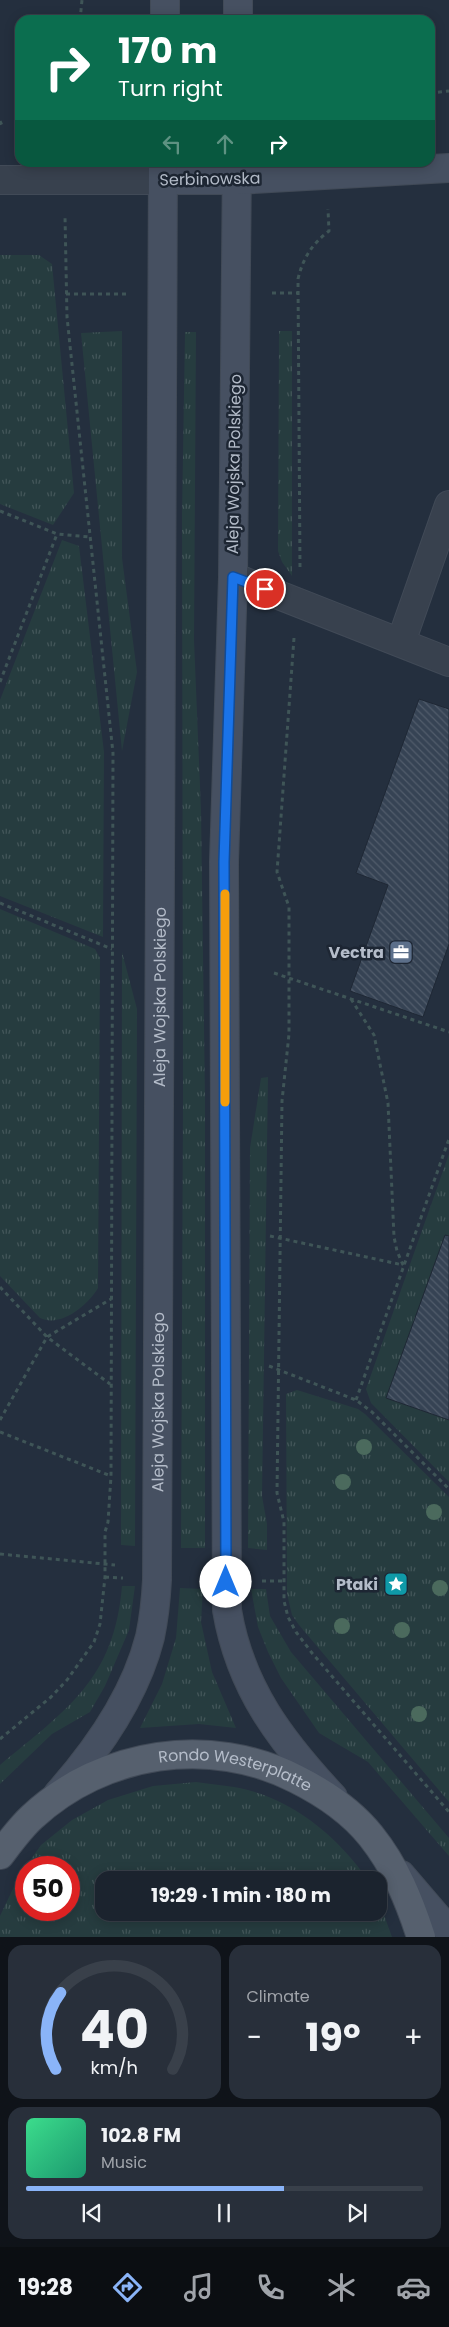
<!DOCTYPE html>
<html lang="en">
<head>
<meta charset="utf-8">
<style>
	:root { --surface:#1b232e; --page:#282f3a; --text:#f1f3f6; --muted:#a0a4aa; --line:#39404a; --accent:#8ab4f8 }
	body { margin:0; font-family:Poppins,sans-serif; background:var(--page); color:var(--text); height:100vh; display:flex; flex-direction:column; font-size:19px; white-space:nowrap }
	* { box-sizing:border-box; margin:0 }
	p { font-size:16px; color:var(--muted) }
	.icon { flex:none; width:28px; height:28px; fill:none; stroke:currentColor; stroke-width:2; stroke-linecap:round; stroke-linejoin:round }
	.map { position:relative; height:1937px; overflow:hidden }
	.sheet { display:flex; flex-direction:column; gap:8px; padding:8px; background:#0f1319; flex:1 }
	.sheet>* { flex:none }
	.banner { position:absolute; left:15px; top:15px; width:420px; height:152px; border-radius:15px; box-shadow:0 2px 12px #0003,0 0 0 1px var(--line); background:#0b6e4f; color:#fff; overflow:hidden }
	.speed { position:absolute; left:15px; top:1856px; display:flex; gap:10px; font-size:25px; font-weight:700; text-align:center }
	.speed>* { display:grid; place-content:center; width:65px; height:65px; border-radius:50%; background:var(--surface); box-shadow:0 2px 12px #0003,0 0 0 1px var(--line); line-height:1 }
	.speed .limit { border:8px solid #d22; background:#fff; color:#111 }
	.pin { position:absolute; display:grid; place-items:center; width:42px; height:42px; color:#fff; margin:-21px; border:2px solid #fff; border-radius:50%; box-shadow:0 1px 5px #0007 }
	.me { position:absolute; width:55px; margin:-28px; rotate:0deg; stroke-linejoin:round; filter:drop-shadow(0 0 4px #0008) }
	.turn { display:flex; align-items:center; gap:18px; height:105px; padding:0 20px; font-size:22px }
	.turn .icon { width:65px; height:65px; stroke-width:2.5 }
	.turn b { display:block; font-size:35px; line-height:42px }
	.lanes { display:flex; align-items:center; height:48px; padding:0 20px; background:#0003; justify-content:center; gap:25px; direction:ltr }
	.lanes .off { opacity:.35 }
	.big { font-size:38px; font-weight:700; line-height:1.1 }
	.sheet .card { flex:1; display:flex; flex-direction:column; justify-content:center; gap:8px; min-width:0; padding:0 18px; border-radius:15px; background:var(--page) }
	.sheet .dial { align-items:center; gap:0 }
	.dial svg { height:130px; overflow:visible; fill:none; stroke:var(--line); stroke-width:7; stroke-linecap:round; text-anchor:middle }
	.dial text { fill:var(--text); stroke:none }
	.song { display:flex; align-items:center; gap:15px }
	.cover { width:60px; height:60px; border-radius:8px; background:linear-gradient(135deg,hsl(150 70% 55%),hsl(160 70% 35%)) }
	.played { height:5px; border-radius:2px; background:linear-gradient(90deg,var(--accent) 65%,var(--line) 65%) }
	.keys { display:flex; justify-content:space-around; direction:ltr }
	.heat { display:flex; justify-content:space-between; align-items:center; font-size:28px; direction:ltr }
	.sheet .tiles { flex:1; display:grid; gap:8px; grid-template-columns:1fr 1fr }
	.card:last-child { grid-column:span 2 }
	.trip { position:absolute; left:95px; top:1871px; width:292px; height:50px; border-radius:15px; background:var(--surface); box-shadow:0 2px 12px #0003,0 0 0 1px var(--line); font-weight:700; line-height:50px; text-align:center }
	.tabs { display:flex; height:80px; justify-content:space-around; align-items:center; background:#0b0e12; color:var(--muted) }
	.tabs .icon { width:35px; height:35px }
	.tabs .selected { color:var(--accent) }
	.tabs b { font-size:22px; color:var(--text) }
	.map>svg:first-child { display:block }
</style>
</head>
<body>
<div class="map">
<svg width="449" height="1937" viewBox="0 0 449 1937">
	<defs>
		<pattern id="grass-tufts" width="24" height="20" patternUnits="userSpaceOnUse" patternTransform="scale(1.25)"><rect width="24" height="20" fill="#263c3f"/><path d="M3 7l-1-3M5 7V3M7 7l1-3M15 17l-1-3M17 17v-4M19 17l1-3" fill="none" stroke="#435659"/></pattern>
		<pattern id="building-back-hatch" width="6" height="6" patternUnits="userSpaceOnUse" patternTransform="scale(1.25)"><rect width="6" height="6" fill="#364354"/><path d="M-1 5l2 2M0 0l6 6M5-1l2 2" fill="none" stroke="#515c6b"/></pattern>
	</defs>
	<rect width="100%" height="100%" fill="#242f3e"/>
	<path fill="url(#grass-tufts)" fill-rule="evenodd" d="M0 255H39L52 264 74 493 53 525 0 504Z
		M122 331V558L137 672 122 751 81 333Z
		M279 331H292V576L282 562 278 551Z
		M185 332H196L194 640 201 810 205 1098V1548H181L183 1098 182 515Z
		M62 540 79 546 104 752 103 937 0 896V700Z
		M0 909 95 949 100 958 98 1288C88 1305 61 1328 40 1318L0 1276Z
		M122 952 137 1009 135 1546 121 1545Z
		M268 1077 262 1496 267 1524V1550L248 1548 250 1148 261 1078Z
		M449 1154V1482L371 1403 366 1389Z
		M297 1390 358 1409 365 1414 449 1497V1802L299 1625 292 1615 287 1594 286 1394Z
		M122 1586H135L129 1630 105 1686 90 1712 52 1734 0 1784V1765C67 1709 114 1680 122 1586Z
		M180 1588 203 1589 201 1622 212 1672 236 1728 199 1724 140 1728 162 1684 176 1638Z
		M251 1589H266L270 1616 291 1652 449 1838V1856L368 1762 319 1733 281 1678 268 1652 258 1627Z
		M196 1782C208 1784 222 1785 234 1787 289 1796 337 1835 368 1880H104V1912H379V1901L392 1937H0V1916L19 1876 41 1845 72 1820 108 1800 153 1786ZM26 1868H69V1910H26Z"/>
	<path fill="url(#building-back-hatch)" stroke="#1f2835" d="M419 699 449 709V944L423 1017 350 991 388 885 356 873Z
		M445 1235 449 1236V1420L386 1398Z"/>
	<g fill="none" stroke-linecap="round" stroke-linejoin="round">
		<g stroke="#414a57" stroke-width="30">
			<path id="street" d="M0 180H163
				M233 577 449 662
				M401 642 449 505"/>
		</g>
		<g stroke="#414a57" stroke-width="30">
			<g id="secondary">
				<path d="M165 20V0"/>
				<path d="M238 20V0"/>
				<path d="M237 162 233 577 224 862 227 1610C240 1688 281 1741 333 1797"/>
				<path d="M163 180H237L449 168"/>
				<path id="s1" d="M58 1794C98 1749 135 1696 150 1637 154 1618 156 1599 157 1580L163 162"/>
				<path d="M401 1875 449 1931"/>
			</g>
		</g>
		<g stroke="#414a57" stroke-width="30">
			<g id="primary">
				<path id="s2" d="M0 1855C10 1842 20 1828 32 1817 103 1751 210 1735 296 1779 324 1793 351 1811 371 1836 395 1866 409 1900 421 1937"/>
			</g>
		</g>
		<path stroke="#3f5557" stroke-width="3" stroke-dasharray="4 4" stroke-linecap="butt" d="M80 20 82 0
			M430 93 449 91
			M0 121 3 128
			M272 293H298
			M66 294H128
			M0 511 57 534 90 537
			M300 567 298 279C303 258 312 244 329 231L328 209
			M294 638 277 872 289 907V1034L282 1101 277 1493 284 1522V1601L288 1617 296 1632 312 1653 449 1812
			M0 682 57 534
			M0 903 112 949
			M274 973 449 1032
			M351 999 374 1035 388 1103 394 1237 397 1251 403 1265
			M270 1236 403 1265
			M0 1287 47 1337 110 1384
			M269 1366 356 1400 372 1412 449 1489
			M356 1400 449 1139
			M0 1420 47 1337 111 1299
			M0 1432 111 1476
			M0 1554 115 1565
			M105 1577 123 1578
			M262 1581H284
			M0 1739 51 1697 67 1680 94 1642 100 1624 105 1577V1532L108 1522 111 1476 113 753 67 317 65 216"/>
		<use href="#street" stroke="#38414e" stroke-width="28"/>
		<use href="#secondary" stroke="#465061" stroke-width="28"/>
		<use href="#primary" stroke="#56606e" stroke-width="28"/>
	</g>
	<g fill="#4b6a5d">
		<circle cx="364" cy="1447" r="8"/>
		<circle cx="343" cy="1482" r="8"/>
		<circle cx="434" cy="1512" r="8"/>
		<circle cx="440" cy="1588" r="8"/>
		<circle cx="342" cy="1626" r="8"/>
		<circle cx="402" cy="1630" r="8"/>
		<circle cx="419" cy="1714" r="8"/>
	</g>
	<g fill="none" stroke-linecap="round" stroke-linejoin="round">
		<g stroke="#114b97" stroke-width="12">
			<path id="route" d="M226 1582 224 862 233 577 265 589"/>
		</g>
		<use href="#route" stroke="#1a73e8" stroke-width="9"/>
		<path stroke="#f59e0b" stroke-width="9" d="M225 894V1102"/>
	</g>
	<defs>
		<g id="office-square" transform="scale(1.25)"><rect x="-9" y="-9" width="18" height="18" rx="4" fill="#5c6f8a" stroke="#1d2633"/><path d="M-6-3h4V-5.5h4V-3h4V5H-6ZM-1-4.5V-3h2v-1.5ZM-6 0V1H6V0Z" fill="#fff"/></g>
		<g id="sight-square" transform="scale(1.25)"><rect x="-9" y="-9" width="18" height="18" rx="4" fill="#0f9aa8" stroke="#1d2633"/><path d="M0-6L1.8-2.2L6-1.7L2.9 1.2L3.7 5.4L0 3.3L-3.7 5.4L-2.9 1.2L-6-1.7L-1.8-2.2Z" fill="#fff"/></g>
	</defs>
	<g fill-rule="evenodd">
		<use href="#office-square" x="401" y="952"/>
		<use href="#sight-square" x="396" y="1584"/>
	</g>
	<g text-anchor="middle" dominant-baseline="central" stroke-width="5" stroke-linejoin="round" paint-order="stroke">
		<g font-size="16" fill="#b4bcc9" stroke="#1d2633">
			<text transform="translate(210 179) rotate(-1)">Serbinowska</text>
			<text transform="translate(234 464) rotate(-89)">Aleja Wojska Polskiego</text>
			<text stroke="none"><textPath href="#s1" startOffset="824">Aleja Wojska Polskiego</textPath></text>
			<text stroke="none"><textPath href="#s1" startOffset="419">Aleja Wojska Polskiego</textPath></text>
			<text stroke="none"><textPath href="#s2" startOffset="271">Rondo Westerplatte</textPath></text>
		</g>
		<g font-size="16" font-weight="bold" fill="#b4bcc9" stroke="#1d2633" text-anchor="end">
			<text x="384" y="952">Vectra</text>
			<text x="378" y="1584">Ptaki</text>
		</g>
	</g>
</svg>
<div class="speed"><div class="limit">50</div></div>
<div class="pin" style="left:265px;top:589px;background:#d93025"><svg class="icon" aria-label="arrive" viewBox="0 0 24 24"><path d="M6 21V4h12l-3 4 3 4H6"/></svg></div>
<svg class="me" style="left:226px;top:1582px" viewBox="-20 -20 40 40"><circle r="19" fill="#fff"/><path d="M0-13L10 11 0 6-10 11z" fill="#1a73e8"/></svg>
<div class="trip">19:29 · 1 min · 180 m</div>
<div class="banner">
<div class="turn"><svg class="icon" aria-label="right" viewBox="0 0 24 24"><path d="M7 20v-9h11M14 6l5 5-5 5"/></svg><div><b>170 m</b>Turn right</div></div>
<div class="lanes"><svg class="icon off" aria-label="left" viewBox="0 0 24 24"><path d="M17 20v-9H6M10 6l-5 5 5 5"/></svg><svg class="icon off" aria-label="ahead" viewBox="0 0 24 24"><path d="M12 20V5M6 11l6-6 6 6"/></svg><svg class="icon" aria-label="right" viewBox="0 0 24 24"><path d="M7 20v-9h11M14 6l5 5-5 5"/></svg></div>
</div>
</div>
<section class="sheet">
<div class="tiles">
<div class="card dial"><svg viewBox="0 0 100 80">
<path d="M14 69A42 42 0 1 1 86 69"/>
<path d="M14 69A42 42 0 0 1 17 22" stroke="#8ab4f8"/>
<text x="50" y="56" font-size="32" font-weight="700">40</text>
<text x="50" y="72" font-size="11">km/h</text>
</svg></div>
<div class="card"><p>Climate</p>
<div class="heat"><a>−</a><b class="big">19°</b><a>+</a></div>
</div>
<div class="card">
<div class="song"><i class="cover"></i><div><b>102.8 FM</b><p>Music</p></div></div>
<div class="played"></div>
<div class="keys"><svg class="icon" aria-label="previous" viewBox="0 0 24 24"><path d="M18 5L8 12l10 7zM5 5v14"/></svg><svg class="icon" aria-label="pause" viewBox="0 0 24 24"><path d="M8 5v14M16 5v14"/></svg><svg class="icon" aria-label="next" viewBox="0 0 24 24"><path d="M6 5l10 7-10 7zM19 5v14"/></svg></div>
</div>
</div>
</section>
<nav class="tabs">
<b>19:28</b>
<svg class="icon selected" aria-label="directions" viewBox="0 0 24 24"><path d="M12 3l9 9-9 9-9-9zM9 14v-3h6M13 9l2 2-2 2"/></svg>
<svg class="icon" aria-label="music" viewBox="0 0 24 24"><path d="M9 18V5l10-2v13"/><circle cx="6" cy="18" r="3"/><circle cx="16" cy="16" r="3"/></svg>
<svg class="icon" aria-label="phone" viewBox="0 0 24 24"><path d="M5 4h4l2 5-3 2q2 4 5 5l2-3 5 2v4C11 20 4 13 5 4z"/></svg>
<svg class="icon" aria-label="climate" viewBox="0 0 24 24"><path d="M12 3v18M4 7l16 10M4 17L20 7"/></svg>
<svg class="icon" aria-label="car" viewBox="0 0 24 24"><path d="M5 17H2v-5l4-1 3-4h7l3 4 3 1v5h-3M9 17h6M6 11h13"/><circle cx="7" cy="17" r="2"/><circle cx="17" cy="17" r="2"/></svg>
</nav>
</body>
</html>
